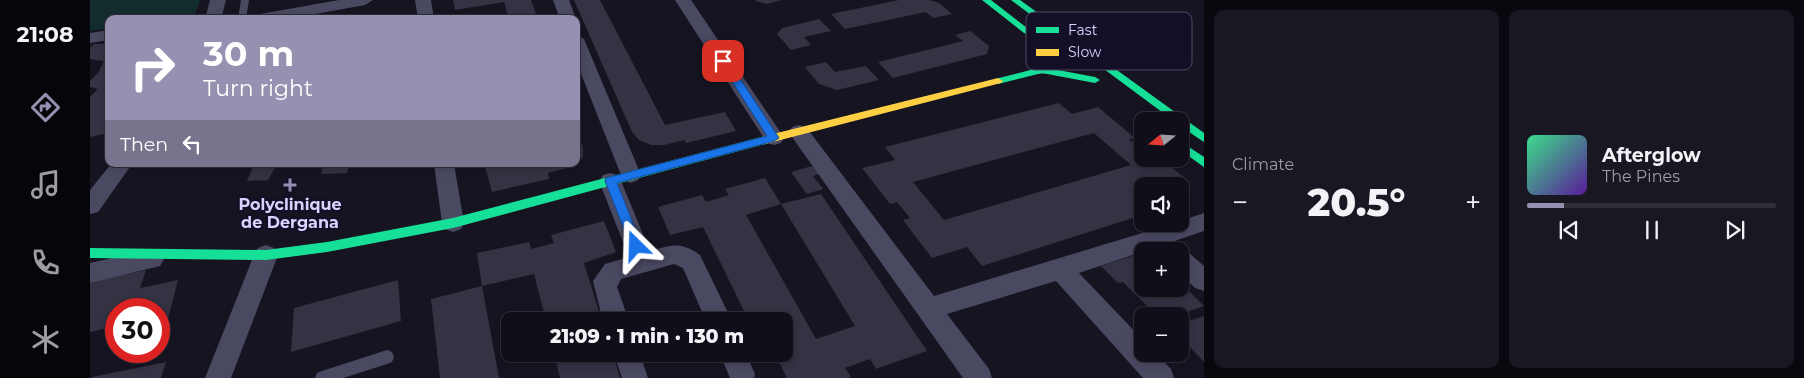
<!DOCTYPE html>
<html lang="en">
<head>
<meta charset="utf-8">
<style>
	:root { --surface:#100f19; --page:#191822; --text:#f1f3f6; --muted:#9c9ca2; --line:#302f38; --accent:#9591b1 }
	body { margin:0; font-family:Montserrat,sans-serif; background:var(--page); color:var(--text); height:100vh; display:flex; flex-direction:column; font-size:19px; white-space:nowrap }
	* { box-sizing:border-box; margin:0 }
	p { font-size:16px; color:var(--muted) }
	.icon { flex:none; width:28px; height:28px; fill:none; stroke:currentColor; stroke-width:2; stroke-linecap:round; stroke-linejoin:round }
	.map { position:relative; flex:1; overflow:hidden }
	.side { display:flex; flex-direction:column; gap:10px; padding:10px; background:#09080e; width:600px }
	.side>* { flex:none }
	.hud { position:absolute; left:15px; top:15px; width:475px; height:152px; border-radius:10px; box-shadow:0 2px 8px #0003,0 0 0 1px var(--line); background:#9591b1; color:#fff; overflow:hidden }
	.needle { width:32px; rotate:252deg }
	.tools { position:absolute; left:1044px; top:112px; display:grid; gap:10px }
	.tools a { display:grid; place-items:center; width:55px; height:55px; border-radius:10px; background:var(--surface); box-shadow:0 2px 8px #0003,0 0 0 1px var(--line); font-size:25px }
	.speed { position:absolute; left:15px; top:298px; display:flex; gap:10px; font-size:25px; font-weight:700; text-align:center }
	.speed>* { display:grid; place-content:center; width:65px; height:65px; border-radius:50%; background:var(--surface); box-shadow:0 2px 8px #0003,0 0 0 1px var(--line); line-height:1 }
	.speed .limit { border:8px solid #d22; background:#fff; color:#111 }
	.pin { position:absolute; display:grid; place-items:center; width:42px; height:42px; color:#fff; margin:-21px; border-radius:10px; box-shadow:0 2px 8px #0006 }
	.me { position:absolute; width:55px; margin:-28px; rotate:338deg; stroke-linejoin:round; filter:drop-shadow(0 0 4px #0008) }
	.turn { display:flex; align-items:center; gap:18px; height:105px; padding:0 15px; font-size:22px }
	.turn .icon { width:65px; height:65px; stroke-width:2.5 }
	.turn b { display:block; font-size:35px; line-height:42px }
	.then { display:flex; align-items:center; height:48px; padding:0 15px; background:#0003; gap:10px; font-size:19px }
	.big { font-size:38px; font-weight:800; line-height:1.1 }
	.side .tile { flex:1; display:flex; flex-direction:column; justify-content:center; gap:8px; min-width:0; padding:0 18px; border-radius:10px; background:var(--page) }
	.song { display:flex; align-items:center; gap:15px }
	.cover { width:60px; height:60px; border-radius:8px; background:linear-gradient(135deg,hsl(150 70% 55%),hsl(270 70% 35%)) }
	.played { height:5px; border-radius:2px; background:linear-gradient(90deg,var(--accent) 15%,var(--line) 15%) }
	.keys { display:flex; justify-content:space-around; direction:ltr }
	.heat { display:flex; justify-content:space-between; align-items:center; font-size:28px; direction:ltr }
	.side .tiles { flex:1; display:grid; gap:10px; grid-template-columns:repeat(2,1fr) }
	.trip { position:absolute; left:411px; top:312px; width:292px; height:50px; border-radius:10px; background:var(--surface); box-shadow:0 2px 8px #0003,0 0 0 1px var(--line); font-weight:800; line-height:50px; text-align:center }
	main { display:flex; flex:1; min-height:0 }
	.tabs { display:flex; flex-direction:column; width:90px; justify-content:space-around; align-items:center; background:#06060a; color:var(--muted) }
	.tabs .icon { width:35px; height:35px }
	.tabs .selected { color:var(--accent) }
	.tabs b { font-size:22px; color:var(--text) }
	.map>svg:first-child { display:block }
</style>
</head>
<body>
<main>
<nav class="tabs">
<b>21:08</b>
<svg class="icon selected" aria-label="directions" viewBox="0 0 24 24"><path d="M12 3l9 9-9 9-9-9zM9 14v-3h6M13 9l2 2-2 2"/></svg>
<svg class="icon" aria-label="music" viewBox="0 0 24 24"><path d="M9 18V5l10-2v13"/><circle cx="6" cy="18" r="3"/><circle cx="16" cy="16" r="3"/></svg>
<svg class="icon" aria-label="phone" viewBox="0 0 24 24"><path d="M5 4h4l2 5-3 2q2 4 5 5l2-3 5 2v4C11 20 4 13 5 4z"/></svg>
<svg class="icon" aria-label="climate" viewBox="0 0 24 24"><path d="M12 3v18M4 7l16 10M4 17L20 7"/></svg>
</nav>
<div class="map">
<svg width="1114" height="378" viewBox="0 0 1114 378">
	<rect width="100%" height="100%" fill="#161421"/>
	<path fill="#132c2d" d="M0 0H110L105 15 79 19H19V28L0 31Z"/>
	<path fill="#343243" fill-rule="evenodd" d="M363 0H441L448 19H419L414 2 365 10Z
		M484 0H510L575 125 635 112 646 131 596 143 594 140 574 145H561L549 140 542 132Z
		M691 0 677 4 666 1V0Z
		M809 0H839L849 3 862 14 843 18 836 12 755 29 741 14Z
		M729 19 741 31 714 37 721 45 701 50 687 34 692 28Z
		M880 31 899 46 897 54 803 78 788 62 873 41 865 35Z
		M19 41V133L0 137V97L8 89 0 87V81L8 73 14 61 0 59V48L4 44H13Z
		M736 62 745 72 776 66 789 80 747 90 729 84 715 67Z
		M969 103 982 114 1008 107 1045 138 1039 139 1052 149V159H1072L1097 180 1075 186H1052V215L892 266 877 247 842 258 813 220 820 218 807 202 800 204 772 168 805 160 795 147ZM1004 133 1041 165 854 220 823 182Z
		M486 129 493 148V157L486 163Z
		M164 164H201V165L186 166 178 180 157 181Z
		M233 164H260L257 173 231 174Z
		M404 164H485L481 167 458 173 459 179 402 192 395 166Z
		M722 166 729 174 723 176 733 189 717 194 701 172Z
		M675 178 691 204 656 215 726 339 765 326 691 204 731 194 837 351 786 369 780 359 755 368 761 377 759 378H697L685 354H695V321H659L613 227 580 235 568 207 612 195 616 202 639 195 635 189Z
		M514 221 526 252 494 263 512 321H456L444 274 392 286 387 253 439 242 441 249 464 243 461 235Z
		M1045 255 1052 263V289H1090V282L1114 306 1085 316H1067L1033 282 1028 283 1011 266Z
		M56 270 50 288 88 280 77 322 69 324V309H26V326L0 332V282Z
		M308 280 311 321 201 352 204 308Z
		M392 286 409 378H350L341 299Z
		M1114 316V362L1090 337V324Z
		M464 354H523L530 378H470Z
		M76 362 71 378H2V377Z"/>
	<g fill="none" stroke-linecap="round" stroke-linejoin="round">
		<path fill="#4a4962" fill-rule="evenodd" d="M151 0H159L156 19H148Z
			M297 350 302 352 304 357 302 362 297 364 253 378H225L227 373 232 371Z"/>
		<path fill="#4a4962" fill-rule="evenodd" d="M120 0H136L131 19H115Z
			M249 0H283L275 5 198 19H162L170 14Z
			M325 0H341L344 19H328Z
			M463 0H479L486 19H470Z
			M585 0H601L691 133 694 138 691 143 684 145 677 143Z
			M19 30V40L0 43V33Z
			M486 34 494 39 551 175 548 180 541 183 534 180 531 175 486 61Z
			M960 44 966 45 969 55 958 74H946L943 70C947 62 950 51 954 45Z
			M709 125 716 127 844 296 1082 224H1090V221L1114 213V231L989 273 1052 339V354H1066L1081 369 1084 378H1053L966 281 857 314 899 369 902 378H873L702 137 699 132 702 127Z
			M21 164H42L8 212 0 214V190Z
			M344 164H364L374 223 371 229 363 232 355 229 352 223Z
			M520 173 527 175 531 181 560 251C581 245 591 241 610 255L642 321H616L593 268 584 264 531 279 527 287 539 321H513L503 281 515 264 539 257 509 181 513 175Z
			M176 245 184 248 188 255 141 378H115L164 255 168 248Z
			M62 249 70 252 74 259 70 266 0 283V263Z
			M1090 249 1098 252 1114 266V291L1105 288 1090 274V251H1084Z
			M524 354H550L558 378H532Z
			M630 354H656L665 374 664 378H640Z"/>
		<path fill="#16e098" fill-rule="evenodd" d="M892 0H901L941 31 937 34 934 33Z
			M921 0H930L1114 133V142L1090 126V121H1084Z
			M952 67 1005 77 1010 80 1005 83 952 73 908 84 903 81 905 79Z
			M675 136 680 140 679 143 363 228 237 252 176 260 0 258V248L176 250 237 242 363 218Z
			M1090 141 1114 157V167L1090 150Z"/>
		<path fill="#ffcf43" fill-rule="evenodd" d="M908 78 913 81 911 83 675 144 670 140 675 136Z"/>
	</g>
	<path fill="#1a73e8" stroke="#114b97" d="M630 59H637L689 138 684 141 527 183 552 246 551 249H542L515 181 516 178 677 136 629 61Z"/>
	<path fill="#9591b1" stroke="#130f26" stroke-width="2" d="M197.5 177.5h5v5h5v5h-5v5h-5v-5h-5v-5h5z"/>
	<g text-anchor="middle" dominant-baseline="central" stroke-width="5" stroke-linejoin="round" paint-order="stroke">
		<g font-size="16" font-weight="bold" fill="#d9d4ff" stroke="#130f26">
			<text x="200" y="204">Polyclinique<tspan x="200" dy="18">de Dergana</tspan></text>
		</g>
	</g>
	<rect x="936" y="12" width="166" height="58" rx="8" fill="#130f26" stroke="#4e4a67" stroke-width="1"/>
	<rect x="946" y="27" width="23" height="6" fill="#16e098"/>
	<rect x="946" y="49" width="23" height="7" fill="#ffcf43"/>
	<g font-size="14" fill="#d9d4ff">
		<text x="978" y="35">Fast</text>
		<text x="978" y="57">Slow</text>
	</g>
</svg>
<div class="tools">
<a><svg class="needle" viewBox="-14 -14 28 28"><path d="M0-13l5 13h-10z" fill="#e53935"/><path d="M0 13l5-13h-10z" fill="#9c9ca2"/></svg></a>
<a><svg class="icon" aria-label="sound" viewBox="0 0 24 24"><path d="M4 9h4l5-4v14l-5-4H4zM17 9q2 3 0 6"/></svg></a>
<a>+</a>
<a>−</a>
</div>
<div class="speed"><div class="limit">30</div></div>
<div class="pin" style="left:633px;top:61px;background:#d93025"><svg class="icon" aria-label="arrive" viewBox="0 0 24 24"><path d="M6 21V4h12l-3 4 3 4H6"/></svg></div>
<svg class="me" style="left:546px;top:246px" viewBox="-20 -20 40 40"><path d="M0-17L14 15 0 8-14 15z" fill="#1a73e8" stroke="#fff" stroke-width="4"/></svg>
<div class="trip">21:09 · 1 min · 130 m</div>
<div class="hud">
<div class="turn"><svg class="icon" aria-label="right" viewBox="0 0 24 24"><path d="M7 20v-9h11M14 6l5 5-5 5"/></svg><div><b>30 m</b>Turn right</div></div>
<div class="then">Then<svg class="icon" aria-label="left" viewBox="0 0 24 24"><path d="M17 20v-9H6M10 6l-5 5 5 5"/></svg></div>
</div>
</div>
<section class="side">
<div class="tiles">
<div class="tile"><p>Climate</p>
<div class="heat"><a>−</a><b class="big">20.5°</b><a>+</a></div>
</div>
<div class="tile">
<div class="song"><i class="cover"></i><div><b>Afterglow</b><p>The Pines</p></div></div>
<div class="played"></div>
<div class="keys"><svg class="icon" aria-label="previous" viewBox="0 0 24 24"><path d="M18 5L8 12l10 7zM5 5v14"/></svg><svg class="icon" aria-label="pause" viewBox="0 0 24 24"><path d="M8 5v14M16 5v14"/></svg><svg class="icon" aria-label="next" viewBox="0 0 24 24"><path d="M6 5l10 7-10 7zM19 5v14"/></svg></div>
</div>
</div>
</section>
</main>
</body>
</html>
